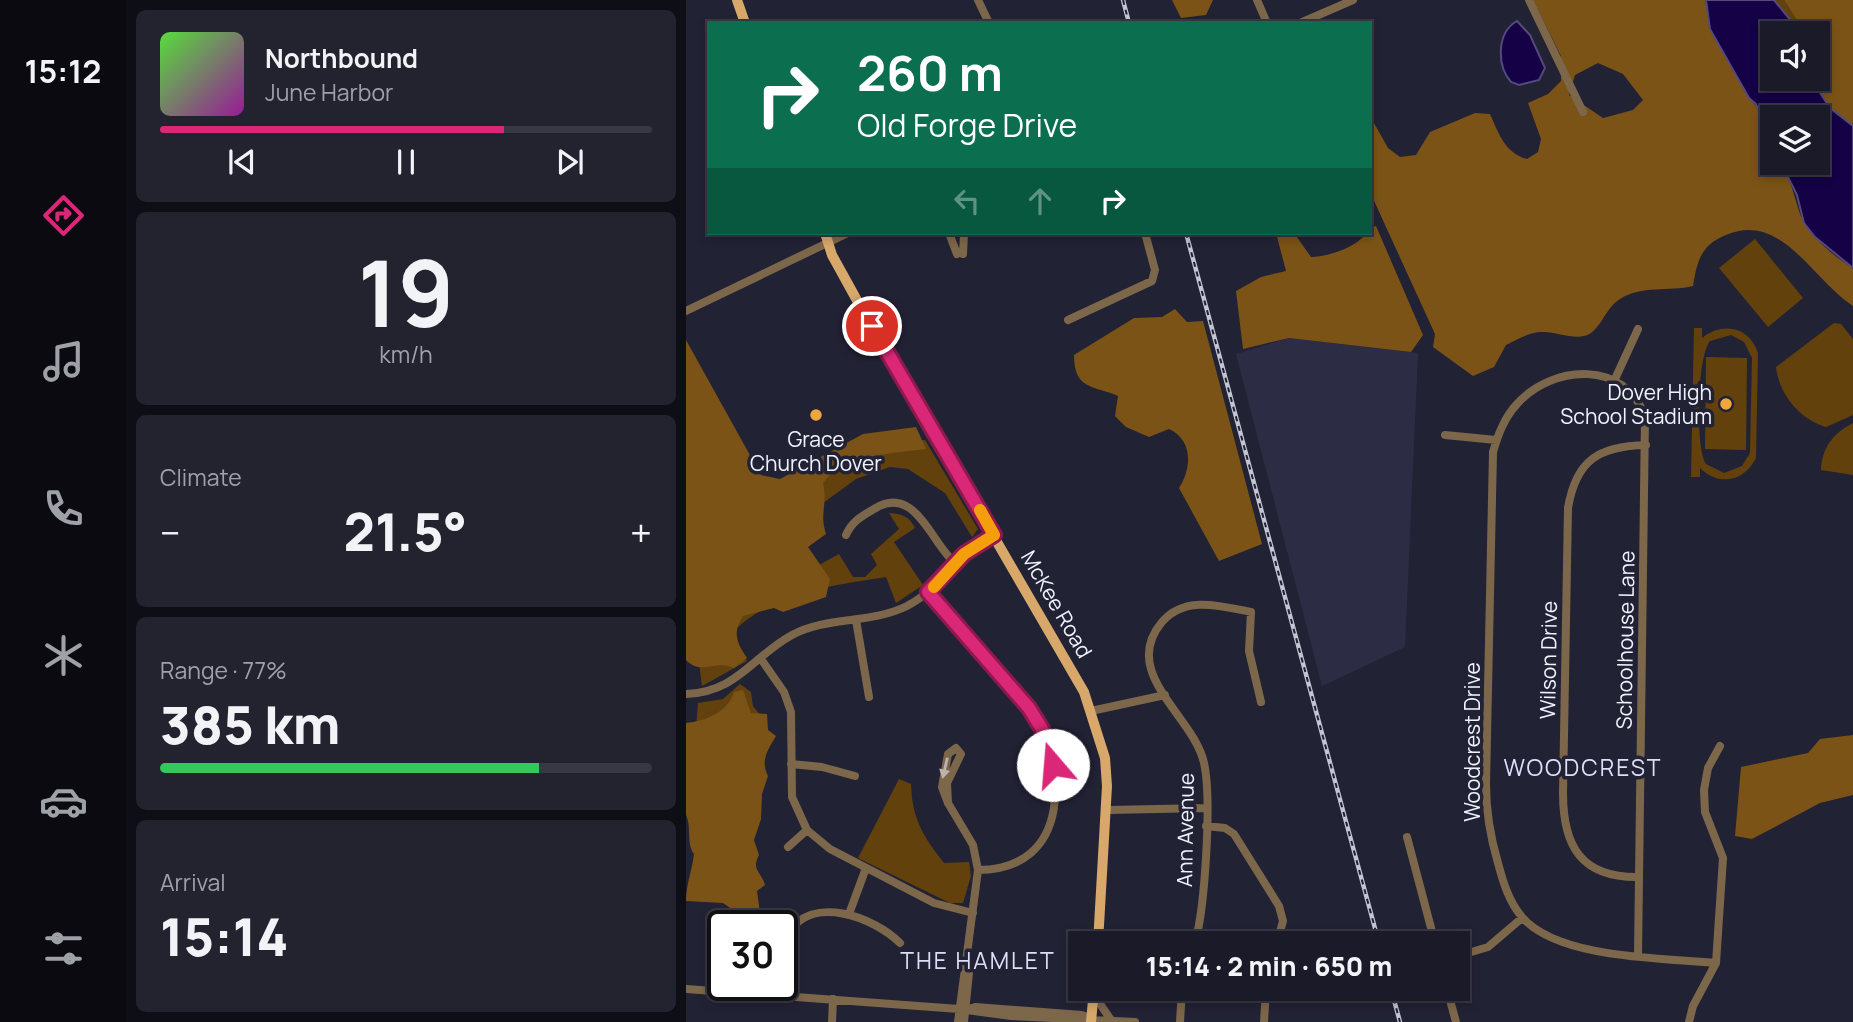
<!DOCTYPE html>
<html lang="en">
<head>
<meta charset="utf-8">
<style>
	:root { --surface:#1a1a28; --page:#232330; --text:#f1f3f6; --muted:#9fa1a8; --line:#383845; --accent:#db2777 }
	body { margin:0; font-family:Manrope,sans-serif; background:var(--page); color:var(--text); height:100vh; display:flex; flex-direction:column; font-size:26px; white-space:nowrap }
	* { box-sizing:border-box; margin:0 }
	p { font-size:23px; color:var(--muted) }
	.icon { flex:none; width:38px; height:38px; fill:none; stroke:currentColor; stroke-width:2; stroke-linecap:round; stroke-linejoin:round }
	.map { position:relative; flex:1; overflow:hidden }
	.details { display:flex; flex-direction:column; gap:10px; padding:10px; background:#0e0e16; width:560px }
	.details>* { flex:none }
	.banner { position:absolute; left:21px; top:21px; width:665px; height:214px; border-radius:0px; box-shadow:0 4px 10px #0003,0 0 0 2px var(--line); background:#0b6e4f; color:#fff; overflow:hidden }
	.buttons { position:absolute; left:1074px; top:21px; display:grid; gap:14px }
	.buttons a { display:grid; place-items:center; width:70px; height:70px; border-radius:0px; background:var(--surface); box-shadow:0 4px 10px #0003,0 0 0 2px var(--line); font-size:35px }
	.speed { position:absolute; left:21px; top:910px; display:flex; gap:14px; font-size:35px; font-weight:700; text-align:center }
	.speed>* { display:grid; place-content:center; width:91px; height:91px; border-radius:50%; background:var(--surface); box-shadow:0 4px 10px #0003,0 0 0 2px var(--line); line-height:1 }
	.speed .limit { border:4px solid #111; border-radius:10px; background:#fff; color:#111 }
	.pin { position:absolute; display:grid; place-items:center; width:60px; height:60px; color:#fff; margin:-30px; border:4px solid #fff; border-radius:50%; box-shadow:0 2px 7px #0007 }
	.me { position:absolute; width:77px; margin:-38px; rotate:342deg; stroke-linejoin:round; filter:drop-shadow(0 0 5px #0008) }
	.turn { display:flex; align-items:center; gap:24px; height:147px; padding:0 35px; font-size:32px }
	.turn .icon { width:91px; height:91px; stroke-width:2.5 }
	.turn b { display:block; font-size:49px; line-height:60px }
	.lanes { display:flex; align-items:center; height:66px; padding:0 35px; background:#0003; justify-content:center; gap:35px; direction:ltr }
	.lanes .off { opacity:.35 }
	.big { font-size:52px; font-weight:800; line-height:1.1 }
	.details .widget { flex:1; display:flex; flex-direction:column; justify-content:center; gap:10px; min-width:0; padding:0 24px; border-radius:10px; background:var(--page) }
	.details .dial { align-items:center; gap:0 }
	.dial b { font-size:91px; line-height:1 }
	.song { display:flex; align-items:center; gap:21px }
	.cover { width:84px; height:84px; border-radius:10px; background:linear-gradient(135deg,hsl(110 70% 55%),hsl(300 70% 35%)) }
	.played { height:7px; border-radius:4px; background:linear-gradient(90deg,var(--accent) 70%,var(--line) 70%) }
	.keys { display:flex; justify-content:space-around; direction:ltr }
	.heat { display:flex; justify-content:space-between; align-items:center; font-size:38px; direction:ltr }
	.charge { height:10px; border-radius:5px; background:linear-gradient(90deg,#34c759 77%,var(--line) 0) }
	.trip { position:absolute; left:382px; top:931px; width:402px; height:70px; border-radius:0px; background:var(--surface); box-shadow:0 4px 10px #0003,0 0 0 2px var(--line); font-weight:800; line-height:70px; text-align:center }
	main { display:flex; flex:1; min-height:0 }
	.menu { display:flex; flex-direction:column; width:126px; justify-content:space-around; align-items:center; background:#0a0a10; color:var(--muted) }
	.menu .icon { width:49px; height:49px }
	.menu .active { color:var(--accent) }
	.menu b { font-size:32px; color:var(--text) }
	.map>svg:first-child { display:block }
</style>
</head>
<body>
<main>
<nav class="menu">
<b>15:12</b>
<svg class="icon active" aria-label="directions" viewBox="0 0 24 24"><path d="M12 3l9 9-9 9-9-9zM9 14v-3h6M13 9l2 2-2 2"/></svg>
<svg class="icon" aria-label="music" viewBox="0 0 24 24"><path d="M9 18V5l10-2v13"/><circle cx="6" cy="18" r="3"/><circle cx="16" cy="16" r="3"/></svg>
<svg class="icon" aria-label="phone" viewBox="0 0 24 24"><path d="M5 4h4l2 5-3 2q2 4 5 5l2-3 5 2v4C11 20 4 13 5 4z"/></svg>
<svg class="icon" aria-label="climate" viewBox="0 0 24 24"><path d="M12 3v18M4 7l16 10M4 17L20 7"/></svg>
<svg class="icon" aria-label="car" viewBox="0 0 24 24"><path d="M5 17H2v-5l4-1 3-4h7l3 4 3 1v5h-3M9 17h6M6 11h13"/><circle cx="7" cy="17" r="2"/><circle cx="17" cy="17" r="2"/></svg>
<svg class="icon" aria-label="filters" viewBox="0 0 24 24"><path d="M4 7h16M4 17h16"/><circle cx="9" cy="7" r="2"/><circle cx="15" cy="17" r="2"/></svg>
</nav>
<section class="details">
<div class="widget">
<div class="song"><i class="cover"></i><div><b>Northbound</b><p>June Harbor</p></div></div>
<div class="played"></div>
<div class="keys"><svg class="icon" aria-label="previous" viewBox="0 0 24 24"><path d="M18 5L8 12l10 7zM5 5v14"/></svg><svg class="icon" aria-label="pause" viewBox="0 0 24 24"><path d="M8 5v14M16 5v14"/></svg><svg class="icon" aria-label="next" viewBox="0 0 24 24"><path d="M6 5l10 7-10 7zM19 5v14"/></svg></div>
</div>
<div class="widget dial"><b>19</b><p>km/h</p></div>
<div class="widget"><p>Climate</p>
<div class="heat"><a>−</a><b class="big">21.5°</b><a>+</a></div>
</div>
<div class="widget"><p>Range · 77%</p><b class="big">385 km</b><div class="charge"></div></div>
<div class="widget"><p>Arrival</p><b class="big">15:14</b></div>
</section>
<div class="map">
<svg width="1167" height="1022" viewBox="0 0 1167 1022">
	<rect width="100%" height="100%" fill="#222235"/>
	<path fill="#2c2c45" d="M603 338 732 353 719 647 636 686 550 354Z"/>
	<path fill="#63410c" fill-rule="evenodd" d="M1088 0H1098L1119 33H1115Z
		M1069 239 1117 298 1082 327 1033 268Z
		M1148 323 1155 324 1167 339V415L1140 427C1113 419 1093 394 1090 367Z
		M1008 328H1016V338C1037 321 1064 327 1072 353L1070 458C1059 481 1033 487 1014 468V477H1005ZM1045 335 1058 342 1066 358 1064 453 1056 466 1038 473 1020 464C1009 448 1011 356 1024 341Z
		M1020 357 1061 358 1060 450 1019 449Z
		M1167 423V475L1135 470C1136 448 1147 433 1167 423Z
		M239 440 292 529 286 537 259 493 222 469 204 467 170 479 133 506 115 549 131 566 153 554 167 577H179L191 565 185 554 213 529 203 513C216 514 223 516 229 528L208 542 237 585 210 603 200 577C144 586 83 592 43 636L61 661 16 686 12 655 129 469 207 441Z
		M54 684 65 692 67 706 77 719 9 740 12 703 37 699Z
		M213 779 225 784C226 819 237 836 258 863L283 862 285 876 277 903H264L172 858Z"/>
	<path fill="#7b5316" fill-rule="evenodd" d="M486 0H527L520 15 495 18Z
		M847 0H1019L1024 29 1063 98C1078 112 1087 142 1087 163H1095C1105 180 1108 196 1114 214 1123 236 1147 256 1167 268V306C1125 278 1095 211 1040 235 1015 245 1011 261 1007 286 982 292 956 285 934 299 918 309 914 333 898 336 885 339 868 331 855 332 844 332 830 340 820 345L808 367 787 376 747 347 749 334 684 192V116L702 148 714 157 730 155 744 132 789 113 804 114C813 134 819 153 841 159L852 152 855 139 842 103 862 94 875 81V56ZM912 63 937 74 957 100 947 110 917 118 883 95 889 75Z
		M1098 0H1167V126L1144 108 1125 79H1132V33H1119Z
		M690 226 737 335 725 352 603 338 557 349 550 291 575 277 600 271 590 233H608L625 257C641 257 672 247 680 233H684V228Z
		M489 309 501 322 517 321 576 544 533 561 493 488C506 468 507 440 483 429L463 437 440 427 429 416 432 396C407 385 388 390 388 355L448 318 476 317Z
		M0 340 75 475 94 479 177 434 230 427 240 449C209 453 156 455 137 483 142 505 133 513 140 534L122 547 144 579 140 597 97 612 88 608 57 616C46 633 51 643 61 658L48 668C30 659 15 676 0 660Z
		M57 690 65 713 81 714 82 730 90 736C82 750 74 760 82 776L76 794 75 819 68 840 73 855C65 870 75 871 79 885L71 891 74 913 65 926H50L47 910 37 903 0 901C0 885 6 871 8 854 0 843 6 828 0 815V723C20 721 42 712 48 692Z
		M1167 735V795L1134 803 1066 839 1049 836 1055 767 1122 753 1134 739Z"/>
	<path fill="#140146" stroke="#56497e" stroke-width="2" d="M1020 0H1088L1115 33H1087V79H1125L1144 108 1167 126V268L1129 237 1118 223 1111 195 1095 163H1132V117H1087V146L1070 104 1063 98 1024 29Z
		M831 21 844 35 859 68 853 80 833 85 825 82C811 66 810 33 831 21Z"/>
	<g fill="none" stroke-linecap="round" stroke-linejoin="round">
		<path stroke="#7d674a" stroke-width="8" d="M292 0 303 23
			M571 0 581 23
			M843 0 897 112
			M614 23 667 0
			M263 233 271 254
			M277 254 278 233
			M0 311 162 233
			M382 320 466 281 469 270 459 233
			M929 379 952 329
			M759 435 810 440
			M160 535C166 521 176 516 188 509 229 483 245 543 269 563
			M242 592 343 708C383 767 385 870 292 870
			M170 620 183 697
			M75 659 98 692 105 712 106 797 121 830 144 849 248 903 287 913
			M0 694C51 692 66 657 106 635 141 616 185 624 221 606 255 588 273 554 308 535
			M405 711 479 695
			M105 764 136 767 169 776
			M262 803 261 783 275 754 270 748 262 754 256 787 262 803 287 845 292 870 272 1022
			M422 810 520 808
			M520 826 539 828 548 834 593 906 597 921 591 943
			M721 837 749 943
			M102 847 121 830
			M953 877C895 878 877 846 877 793L882 508C890 460 913 446 960 445
			M163 914 180 868
			M102 935C124 893 188 917 214 943
			M509 943C519 907 526 799 518 763 508 716 433 673 476 622 499 595 535 606 565 612L563 651 575 702
			M952 955 959 417C940 360 867 364 831 404 818 418 812 435 807 452L800 784C800 812 804 836 812 863 817 882 823 902 836 917 872 959 977 958 1030 963
			M772 956 802 947 836 918
			M0 989 273 1009 325 1016 449 1022
			M761 989 770 1022
			M408 995 425 1020
			M281 1010 289 1007 396 1015 406 1019
			M146 1022 147 999
			M278 1022 284 963 281 959
			M494 1022 496 989
			M578 1022 580 989
			M1003 1022 1007 1006 1030 963 1037 858 1019 812 1018 790 1022 768 1034 746"/>
		<path stroke="#d8a86b" stroke-width="10" d="M51 0 59 23
			M139 233 146 255 173 304 398 692 419 758 421 786 412 943
			M405 1022 408 989"/>
		<g stroke="#c4c5d3" stroke-width="4.5">
			<path id="rail" d="M437 0 443 23
				M500 233 693 943
				M705 989 714 1022"/>
		</g>
		<use href="#rail" stroke="#222235" stroke-width="2" stroke-dasharray="5" stroke-linecap="butt"/>
	</g>
	<defs><path id="oneway-solid" d="M-6-.8H1V-3.2L6.5 0L1 3.2V.8H-6Z" transform="scale(1.75)"/></defs>
	<use fill="#bdb3ae" href="#oneway-solid" transform="translate(259 768) rotate(103)"/>
	<g fill="none" stroke-linecap="round" stroke-linejoin="round">
		<g stroke="#8e194d" stroke-width="18">
			<path id="route" d="M186 326 308 535 278 554 242 592 343 708 356 729 367 765"/>
		</g>
		<use href="#route" stroke="#db2777" stroke-width="12"/>
		<path stroke="#f59e0b" stroke-width="12" d="M248 587 278 554 308 535 294 510"/>
	</g>
	<g fill="#efa73d" stroke="#222235" stroke-width="2.5">
		<circle cx="1040" cy="404" r="7"/>
		<circle cx="130" cy="415" r="7"/>
	</g>
	<g text-anchor="middle" dominant-baseline="central" stroke-width="7" stroke-linejoin="round" paint-order="stroke">
		<g font-size="21" fill="#f1f2ff" stroke="#222235" text-anchor="end">
			<text x="1026" y="392">Dover High<tspan x="1026" dy="24">School Stadium</tspan></text>
			<text x="130" y="439" text-anchor="middle">Grace<tspan x="130" dy="24">Church Dover</tspan></text>
		</g>
		<g font-size="21" fill="#f1f2ff" stroke="#222235">
			<text transform="translate(371 604) rotate(60)">McKee Road</text>
			<text transform="translate(939 640) rotate(-89)">Schoolhouse Lane</text>
			<text transform="translate(862 660) rotate(-89)">Wilson Drive</text>
			<text transform="translate(786 742) rotate(-90)">Woodcrest Drive</text>
			<text transform="translate(499 830) rotate(-89)">Ann Avenue</text>
		</g>
		<g font-size="23" letter-spacing="2" fill="#dddef8" stroke="#222235">
			<text x="897" y="767">WOODCREST</text>
			<text x="292" y="960">THE HAMLET</text>
		</g>
	</g>
</svg>
<div class="buttons">
<a><svg class="icon" aria-label="sound" viewBox="0 0 24 24"><path d="M4 9h4l5-4v14l-5-4H4zM17 9q2 3 0 6"/></svg></a>
<a><svg class="icon" aria-label="layers" viewBox="0 0 24 24"><path d="M12 4l9 5-9 5-9-5zM3 14l9 5 9-5"/></svg></a>
</div>
<div class="speed"><div class="limit">30</div></div>
<div class="pin" style="left:186px;top:326px;background:#d93025"><svg class="icon" aria-label="arrive" viewBox="0 0 24 24"><path d="M6 21V4h12l-3 4 3 4H6"/></svg></div>
<svg class="me" style="left:367px;top:765px" viewBox="-20 -20 40 40"><circle r="19" fill="#fff"/><path d="M0-13L10 11 0 6-10 11z" fill="#db2777"/></svg>
<div class="trip">15:14 · 2 min · 650 m</div>
<div class="banner">
<div class="turn"><svg class="icon" aria-label="right" viewBox="0 0 24 24"><path d="M7 20v-9h11M14 6l5 5-5 5"/></svg><div><b>260 m</b>Old Forge Drive</div></div>
<div class="lanes"><svg class="icon off" aria-label="left" viewBox="0 0 24 24"><path d="M17 20v-9H6M10 6l-5 5 5 5"/></svg><svg class="icon off" aria-label="ahead" viewBox="0 0 24 24"><path d="M12 20V5M6 11l6-6 6 6"/></svg><svg class="icon" aria-label="right" viewBox="0 0 24 24"><path d="M7 20v-9h11M14 6l5 5-5 5"/></svg></div>
</div>
</div>
</main>
</body>
</html>
